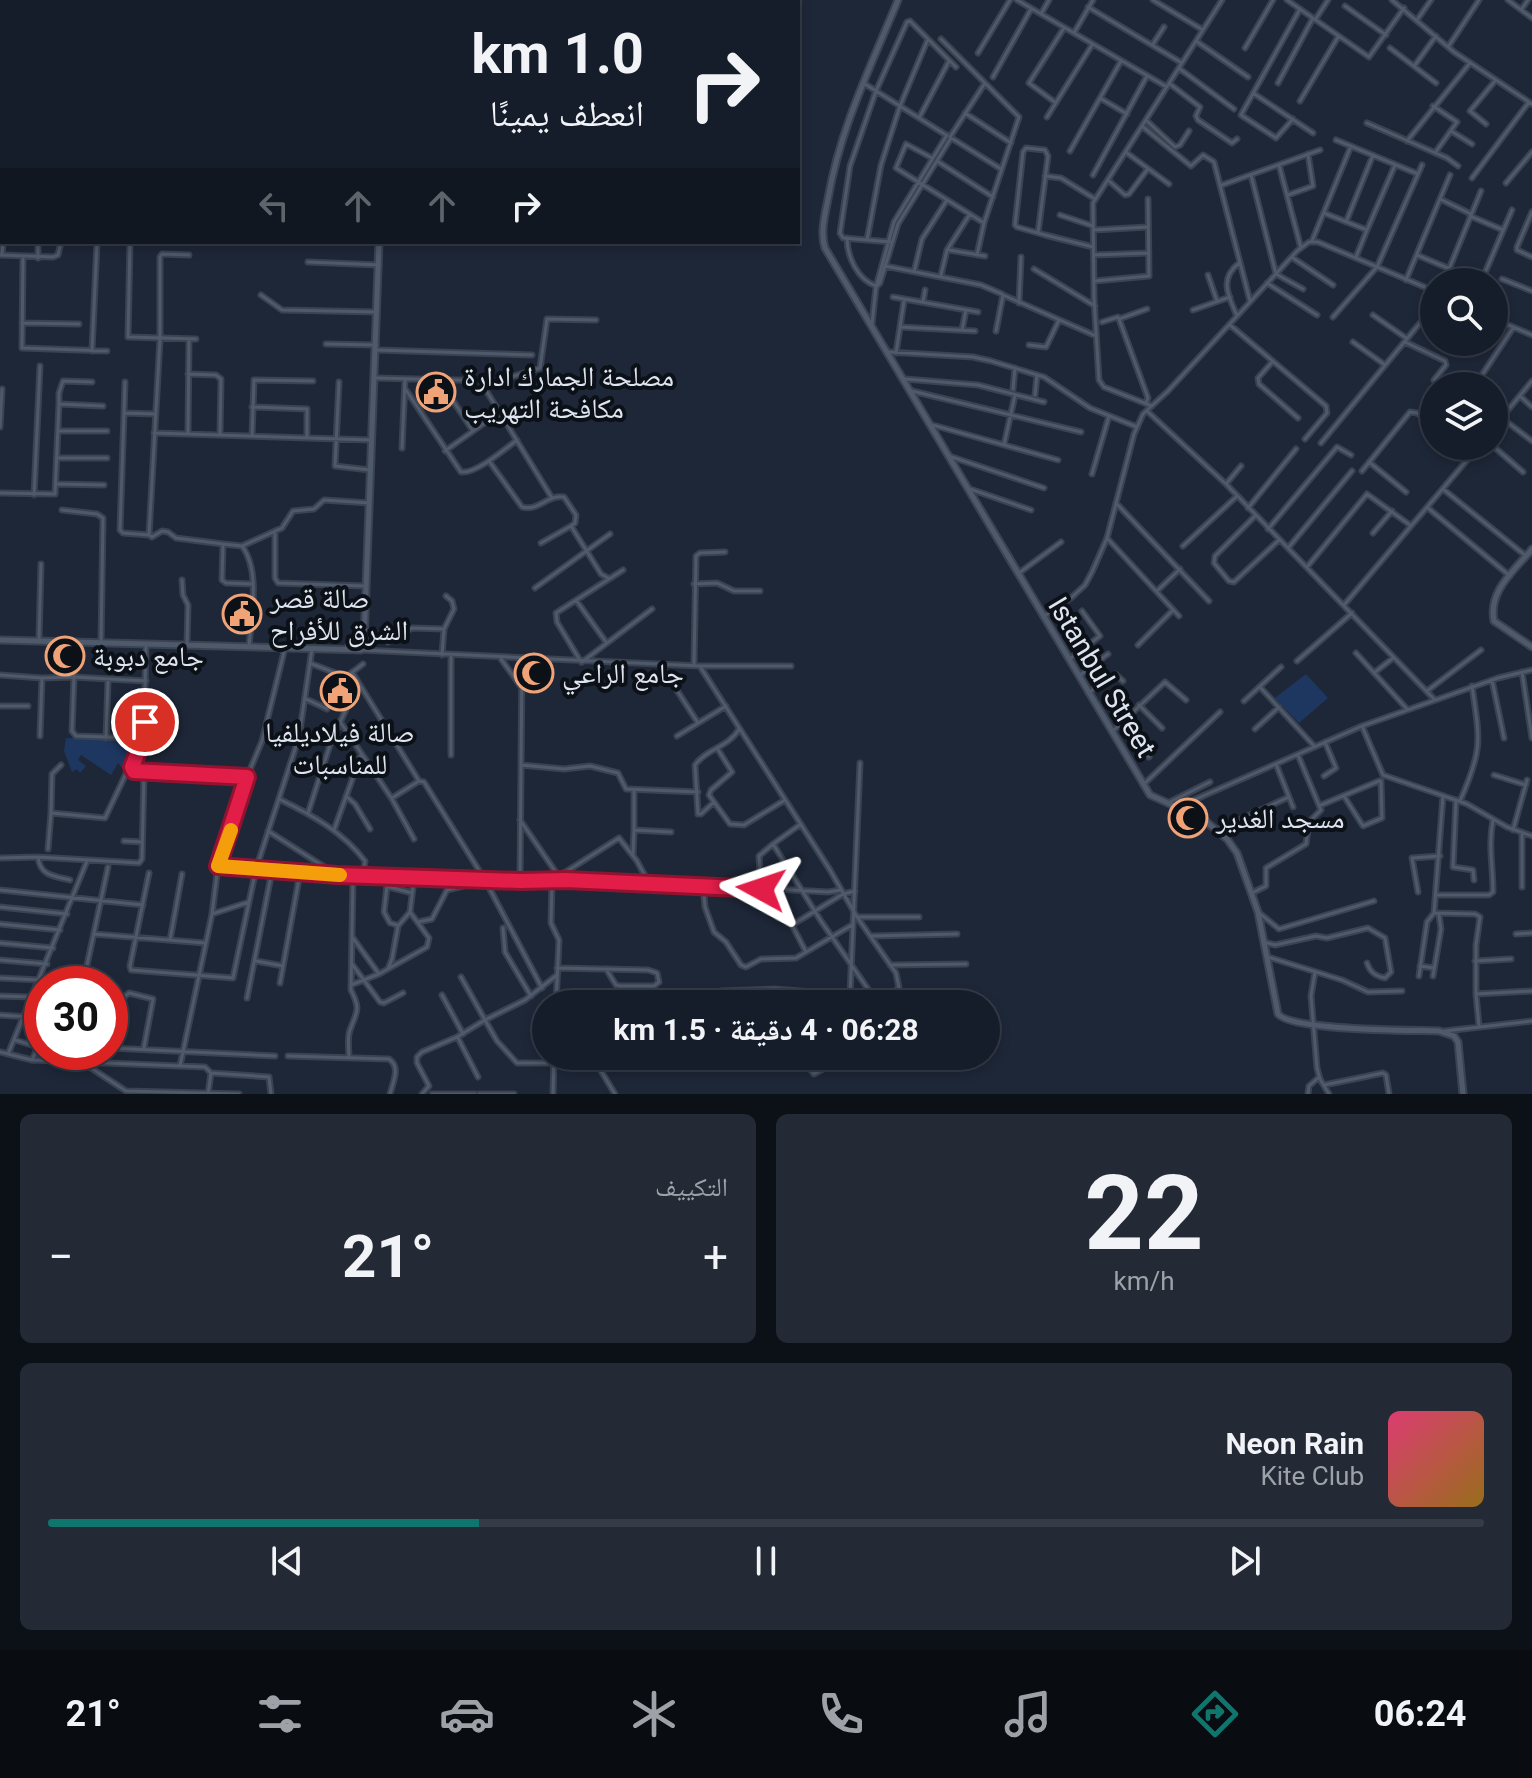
<!DOCTYPE html>
<html lang="ar">
<head>
<meta charset="utf-8">
<style>
	:root { --surface:#161d2a; --page:#232a36; --text:#f1f3f6; --muted:#9ea2a8; --line:#353b47; --accent:#0f766e }
	body { margin:0; font-family:Roboto,"Noto Naskh Arabic",sans-serif; background:var(--page); color:var(--text); direction:rtl; height:100vh; display:flex; flex-direction:column; font-size:30px; white-space:nowrap }
	* { box-sizing:border-box; margin:0 }
	p { font-size:26px; color:var(--muted) }
	.icon { flex:none; width:44px; height:44px; fill:none; stroke:currentColor; stroke-width:2; stroke-linecap:round; stroke-linejoin:round }
	.map { position:relative; height:1094px; overflow:hidden; direction:ltr }
	.sheet { display:flex; flex-direction:column; gap:20px; padding:20px; background:#0c1017; flex:1 }
	.sheet>* { flex:none }
	.hud { position:absolute; left:0px; top:0px; width:800px; height:244px; box-shadow:0 4px 12px #0003,0 0 0 2px var(--line); direction:rtl; background:#161d2a; color:var(--text); overflow:hidden }
	.fabs { position:absolute; left:1420px; top:268px; display:grid; gap:16px }
	.fabs a { display:grid; place-items:center; width:88px; height:88px; border-radius:50%; background:var(--surface); box-shadow:0 4px 12px #0003,0 0 0 2px var(--line); font-size:40px }
	.speed { position:absolute; left:24px; top:966px; display:flex; gap:16px; font-size:40px; font-weight:700; text-align:center }
	.speed>* { display:grid; place-content:center; width:104px; height:104px; border-radius:50%; background:var(--surface); box-shadow:0 4px 12px #0003,0 0 0 2px var(--line); line-height:1 }
	.speed .limit { border:12px solid #d22; background:#fff; color:#111 }
	.pin { position:absolute; display:grid; place-items:center; width:68px; height:68px; color:#fff; margin:-34px; border:4px solid #fff; border-radius:50%; box-shadow:0 2px 8px #0007 }
	.me { position:absolute; width:88px; margin:-44px; rotate:275deg; stroke-linejoin:round; filter:drop-shadow(0 0 6px #0008) }
	.turn { display:flex; align-items:center; gap:28px; height:168px; padding:0 24px; font-size:36px }
	.turn .icon { width:104px; height:104px; stroke-width:2.5 }
	.turn b { display:block; font-size:56px; line-height:68px }
	.lanes { display:flex; align-items:center; height:76px; padding:0 24px; background:#0003; justify-content:center; gap:40px; direction:ltr }
	.lanes .off { opacity:.35 }
	.big { font-size:60px; font-weight:700; line-height:1.1 }
	.sheet .tile { flex:1; display:flex; flex-direction:column; justify-content:center; gap:12px; min-width:0; padding:0 28px; border-radius:12px; background:var(--page) }
	.sheet .dial { align-items:center; gap:0 }
	.dial b { font-size:104px; line-height:1 }
	.song { display:flex; align-items:center; gap:24px }
	.cover { width:96px; height:96px; border-radius:12px; background:linear-gradient(135deg,hsl(340 70% 55%),hsl(40 70% 35%)) }
	.played { height:8px; border-radius:4px; background:linear-gradient(90deg,var(--accent) 30%,var(--line) 30%) }
	.keys { display:flex; justify-content:space-around; direction:ltr }
	.heat { display:flex; justify-content:space-between; align-items:center; font-size:44px; direction:ltr }
	.sheet .tiles { flex:1; display:grid; gap:20px; grid-template-columns:1fr 1fr }
	.tile:last-child { grid-column:span 2 }
	.trip { position:absolute; left:532px; top:990px; width:468px; height:80px; border-radius:40px; background:var(--surface); box-shadow:0 4px 12px #0003,0 0 0 2px var(--line); font-weight:700; line-height:80px; text-align:center; direction:rtl }
	.tab-bar { display:flex; height:128px; justify-content:space-around; align-items:center; background:#090c11; color:var(--muted) }
	.tab-bar .icon { width:56px; height:56px }
	.tab-bar .selected { color:var(--accent) }
	.tab-bar b { font-size:36px; color:var(--text) }
	.map>svg:first-child { display:block }
</style>
</head>
<body>
<div class="map">
<svg width="1532" height="1094" viewBox="0 0 1532 1094">
	<rect width="100%" height="100%" fill="#1e2738"/>
	<path fill="#1d3761" d="M1306 674 1328 698 1299 723 1275 698Z
		M66 738 137 740 125 772 118 763 111 775 81 755 78 760 86 766 80 773 77 769 72 772 64 751Z"/>
	<g fill="none" stroke-linecap="round" stroke-linejoin="round">
		<g stroke="#3b4351" stroke-width="7">
			<path id="minor" d="M6 0V2
				M1017 0 1167 87
				M1153 0 1203 30
				M1287 0 1369 57 1404 8
				M1392 0 1454 52 1532 104
				M1508 0 1532 18
				M238 2V0
				M265 2V0
				M1345 6 1386 35
				M1088 7 1182 63
				M1521 10 1528 0
				M1041 14 1049 0
				M1315 20 1328 0
				M1417 20 1431 0
				M1074 33 1093 0
				M941 39 1019 117 984 223 977 255
				M1196 41 1248 77
				M1153 44 1164 27
				M1448 47 1479 0
				M1245 48 1273 0
				M1390 48 1436 83
				M0 52H2
				M978 53 1010 0
				M1415 65 1436 36
				M1180 69 1234 109
				M993 77 1031 9
				M1278 83 1313 18
				M865 84 946 135
				M1170 84 1200 107 1196 116 1198 120 1232 143 1237 139
				M1 93 2 77
				M1253 93 1313 133
				M1100 98 1127 114
				M1300 101 1338 37
				M0 103H2
				M1056 103 1029 83 1064 28
				M1433 106 1457 122 1435 153
				M965 113 1011 143
				M1047 117 1092 45
				M919 118 949 61
				M1293 119 1276 138 1241 115 1300 9
				M1147 121 1175 147 1180 145 1189 131
				M1367 123 1447 158 1458 166
				M1486 124 1470 111 1495 81
				M1143 127 1191 166 1203 155 1214 162 1250 301
				M1451 131 1472 144
				M950 137 985 83
				M953 139 1001 169
				M1336 140 1418 174
				M1407 141 1470 63
				M1070 151 1121 61
				M1127 153 1169 184
				M932 158 906 144 896 168 984 223
				M937 161 993 197
				M1279 165 1301 248
				M1093 175 1147 76
				M1251 175 1276 274 1303 289
				M1045 176 1061 178 1095 199
				M1472 178 1529 102
				M1108 180 1125 195 1129 194 1147 170
				M1506 183 1532 152
				M1222 185 1320 150
				M0 191H2
				M1288 195 1313 186 1308 154
				M1440 199 1471 214
				M1532 212 1517 247V250L1532 257
				M1324 213 1367 230 1356 257
				M1060 215 1093 226
				M1470 216 1503 230
				M1346 222 1373 155
				M1093 230 1148 227
				M1367 230 1395 165
				M1038 233 1048 156 1045 150 1026 148 1023 152 1015 225 1017 227 1045 235 1093 247
				M847 238C847 257 858 280 876 286
				M867 240 881 165 900 106 928 39
				M1312 241 1351 146
				M130 242 128 337 196 339
				M891 242 843 238 840 233 850 166 876 91 907 22 910 21 956 67
				M949 250 985 256
				M0 255 53 257 58 255 61 242
				M2 255 3 242
				M1094 255 1149 253
				M1417 255 1481 282 1512 210
				M23 256 22 348 107 351
				M38 258V242
				M1293 258 1333 285
				M308 262 379 265
				M885 266 981 285 1002 294
				M1034 269 1095 306
				M1449 269 1481 191
				M914 272 922 239 947 200
				M941 275 947 250 970 214
				M1208 275 1217 301
				M1502 279 1532 291
				M1406 280 1450 175
				M1095 281 1149 276 1148 199
				M1267 283 1317 315
				M876 287 880 283 898 224 951 138
				M261 295 282 310 377 312
				M893 297 978 312
				M923 302 925 290
				M1019 303 1021 257
				M1193 310 1230 297
				M1373 315 1406 338
				M1237 316C1228 295 1219 279 1239 263
				M1333 317 1377 267 1422 165
				M1425 317 1434 321
				M1494 319 1532 335
				M1102 322 1118 317
				M22 323 79 324
				M872 324 876 287 894 222 947 135
				M1230 325 1326 406 1327 413 1305 439
				M900 327 975 331
				M962 330 966 310
				M996 331 1003 295 1096 336
				M1353 342 1385 365
				M1405 342 1445 361 1446 365 1434 380
				M326 344 376 345
				M1029 345 1046 347 1059 320
				M376 350 532 355
				M92 351 97 242
				M889 352 973 357 991 361 1044 377 1090 408 1137 427
				M896 353 904 301
				M1273 361 1258 378 1259 384 1298 418
				M188 374 216 375 221 379 220 435
				M375 378 498 381 540 368 547 319 596 320
				M1480 378 1513 328
				M905 379 978 385 1044 402
				M440 381 473 431
				M125 382 124 413 155 414
				M339 382 335 466 370 470
				M481 382 552 498
				M1013 389 1015 368
				M406 390 461 472C476 474 505 449 517 440
				M912 391 1081 432
				M1035 395 1037 375
				M1520 396 1532 407
				M1146 403 1148 398 1119 319 1147 309
				M59 404V393L63 381 92 382
				M1152 406 1104 387 1099 380 1094 298 1093 203 1222 0
				M252 407 307 409V438
				M1494 408 1505 414
				M1147 411 1226 484 1435 700
				M124 413 120 530 123 533 149 535 152 537 162 531 168 532 176 538 223 544 222 580 226 583 252 584
				M1503 419 1532 441
				M929 424 1058 460
				M0 427 2 389
				M1494 427 1532 381
				M59 431H107
				M154 433 370 440
				M188 434 189 339
				M252 436 254 380 313 381
				M1321 443 1434 306
				M1004 445 1015 395
				M1493 446 1523 472
				M402 448 405 379
				M445 451 500 412
				M949 456 1044 488
				M57 458H107
				M489 461 522 507C538 512 548 494 564 497L576 515 575 523 571 526
				M1369 462 1406 492
				M1362 471 1410 412 1417 413 1434 424
				M1092 474 1109 416
				M57 484 104 485
				M1226 484 1241 466
				M970 489 1031 510
				M1443 489 1526 556
				M0 493 55 494 59 404 103 406
				M34 495 40 366
				M1116 503 1209 601
				M1248 508 1296 449
				M1428 508 1510 576
				M62 510 97 514 103 518 101 643
				M1255 516 1215 556 1214 563 1229 581 1234 582 1279 540
				M1268 529 1337 447 1351 455
				M275 531V578L278 583 364 586
				M1373 533 1392 511
				M149 535 160 339V257L162 254 189 255
				M1107 538 1179 616
				M541 543 571 526 601 574 608 578
				M223 544 242 546C261 571 251 617 249 647
				M242 546 282 528 293 511 314 509 324 500 369 503
				M1183 546 1236 497
				M1288 548 1352 471
				M1307 567 1367 494 1410 525
				M1019 573 1061 542
				M182 580 183 595 188 605 187 645
				M694 584 717 583 734 591H760
				M535 588 610 534
				M1157 591 1180 569
				M576 600 606 642
				M1344 605 1479 446
				M1043 617 1072 597 1085 585 1092 572 1107 538 1134 434 1143 414 1168 391 1297 251 1309 242H1318L1434 291
				M39 640 41 564
				M76 642 74 677 146 681
				M388 642 412 628 444 629
				M146 644 144 729 133 769 144 773 245 776 248 779 218 866 212 914 180 1066
				M1138 645 1173 610
				M361 650 700 666H791
				M1356 653 1407 709
				M442 655 444 629 454 609 452 601 446 596
				M1071 658 1100 636 1082 611
				M501 659 522 688
				M1297 661 1352 613
				M581 662 557 622 556 613 623 570
				M582 662 652 609
				M660 664 698 723
				M694 664 696 556 700 553 725 552
				M701 668 830 870 857 917 896 973 899 988 878 1003
				M352 672 419 781
				M1522 672 1532 738
				M1374 673 1393 658
				M0 675 42 678
				M1079 676 1108 654
				M346 677 363 664
				M1492 680 1504 738
				M1260 687 1315 747
				M1427 691 1481 650
				M1088 693 1115 674 1123 681
				M306 699 327 709
				M1244 701 1281 667
				M1139 705 1162 728
				M0 706H28
				M341 723 392 799 414 839
				M1119 725 1149 757
				M1362 726 1383 775 1467 804 1507 827 1532 836
				M1255 729 1279 707
				M1114 730 1165 682 1186 700
				M40 736 42 678 74 677 72 731 76 736 135 738
				M677 736 726 706
				M106 738 108 681
				M717 748 732 772 711 790 709 795 730 824 744 825 785 800
				M451 755V655
				M1276 764 1293 807
				M61 765 52 774 51 813 105 818 143 738
				M521 765 564 769 590 766 618 773 626 789 698 792
				M1494 775 1526 785
				M1324 776 1336 768 1325 742
				M247 777 262 741 285 648
				M1143 785 1220 712
				M634 790V830L671 832
				M346 796 355 804 370 829
				M392 798 419 781 424 782 485 880 542 988
				M279 799C312 815 343 832 365 861L364 868 353 876 351 990C361 1010 357 1011 350 1030 347 1037 349 1050 349 1058
				M1456 800 1453 867 1473 870 1474 880
				M1460 801C1483 749 1480 741 1472 686
				M714 802 701 814H698L695 765C706 749 729 747 739 729
				M1170 802 1210 782
				M1321 805 1379 781H1381L1382 818 1363 826 1344 796
				M1178 807 1362 726 1498 678 1532 670
				M308 813 331 742 354 692 346 677 312 664
				M520 820 557 874 564 873 619 838 637 861 650 885
				M801 824 773 844 821 921 877 1002
				M334 830 361 755
				M1217 830 1289 797
				M1513 830 1527 780
				M268 831 337 875
				M1522 835V887
				M124 841 142 842
				M48 849 51 813
				M633 855 634 831
				M38 857C40 876 54 876 70 880
				M0 858 38 857 139 863 142 859 144 773
				M218 866 337 875 590 881 664 886 703 885 828 892 841 890
				M149 873 130 966 131 970 233 978 256 869 299 737 312 649
				M388 877 384 912 390 923 397 925
				M520 881 522 658
				M552 882 551 923 559 940 556 1004
				M703 885 705 907 714 932 726 942 741 965 746 967 761 959 796 958 852 925
				M389 887 412 893
				M761 887 759 856 773 844
				M0 890 143 905
				M1418 892 1412 858 1440 856
				M1252 893 1266 886V868L1306 844 1309 822 1321 810 1298 755
				M1436 895H1489L1493 892C1493 865 1488 846 1493 820
				M0 907 67 914
				M1258 912 1279 929 1374 901
				M1434 913 1475 914 1480 917 1476 945V994
				M212 914 249 902
				M857 917H919
				M418 922 432 919 447 890 463 886
				M0 924 60 930
				M503 928 505 952 531 996
				M94 934 205 943
				M1516 934 1532 933
				M871 936 957 934
				M353 938 379 974
				M170 940 182 874
				M1264 942 1275 945 1316 936 1327 938 1368 928 1385 938 1391 972 1385 978C1375 976 1370 972 1367 963
				M0 943 53 948
				M806 952 792 925 843 894 855 891
				M1268 957 1342 980 1368 992 1402 991
				M0 960 47 964
				M256 961 283 966
				M1475 961 1511 959
				M352 964 380 1002 384 1003 403 993
				M890 965 966 964
				M1420 966 1434 968
				M557 968 648 970 657 973 659 982 654 986H620L616 985 606 969
				M388 969 392 959 398 926 410 912 414 879
				M1315 972 1311 996 1317 1068 1320 1079 1329 1094
				M1419 976 1427 922 1434 913 1443 796
				M1433 976 1441 929 1439 915
				M0 978 40 980
				M280 983 300 873
				M83 984 108 867
				M351 985 379 974 427 947 429 938 410 912
				M442 995 463 1034
				M0 996 32 997
				M39 998H42
				M247 998 272 871
				M717 1004V997L721 991 775 989 850 995 860 763
				M0 1015 42 1018
				M1479 1026 1476 994 1532 991
				M1445 1031 1532 1021
				M458 1038 478 1077
				M15 1040 38 1047
				M110 1048 275 1056
				M113 1048 124 997 129 993 153 999 144 1047
				M0 1052 32 1060 205 1067 211 1073 208 1094
				M8 1054 87 861
				M288 1056 389 1059C401 1067 393 1082 390 1094
				M592 1056 615 1094
				M800 1056 814 1074 847 1056
				M32 1060 38 1047 42 1045
				M82 1062 126 1091 239 1094
				M554 1063H517L497 1041 485 1020 525 1000 557 975
				M211 1073 269 1077 271 1094
				M1324 1085 1383 1073 1386 1075 1389 1094
				M422 1094 429 1086 417 1063V1057L422 1052 457 1037 485 1020 461 977
				M432 1094H475
				M479 1094H514
				M553 1094 554 1056
				M1308 1094 1309 1086 1318 1078"/>
		</g>
		<g stroke="#3b4351" stroke-width="9">
			<path id="tertiary" d="M898 0C871 66 840 128 828 199 825 214 820 233 825 248L1150 795 1203 819 1227 839 1237 853 1258 912 1278 1014C1292 1031 1412 1030 1439 1031L1454 1036 1458 1042 1463 1094
				M388 2V0
				M1532 549C1514 571 1488 591 1494 621L1532 647
				M0 640 361 650
				M347 648 355 645 360 636
				M361 650 364 642 379 242"/>
		</g>
		<g stroke="#3b4351" stroke-width="10">
			<path id="secondary" d="M170 2V0
				M0 93 2 94"/>
		</g>
		<use href="#minor" stroke="#4e596c" stroke-width="3"/>
		<use href="#tertiary" stroke="#4e596c" stroke-width="5"/>
		<use href="#secondary" stroke="#5c6f8f" stroke-width="6"/>
	</g>
	<g fill="none" stroke-linecap="round" stroke-linejoin="round">
		<g stroke="#92132f" stroke-width="20">
			<path id="route" d="M145 722 142 741 132 767 134 771 247 777 218 866 337 875 520 881 566 880 761 889"/>
		</g>
		<use href="#route" stroke="#e11d48" stroke-width="14"/>
		<path stroke="#f59e0b" stroke-width="14" d="M231 830 218 866 340 875"/>
	</g>
	<defs>
		<g id="civic-ring" transform="scale(2)"><circle r="9.5" fill="#0c1017" stroke="#efa377" stroke-width="1.5"/><path d="M-.6-6.5H3V-4.5H.6V-3L4-1V1h2V6H-6V1h2V-1L-.6-3ZM-1.2 2.5V6h2.4V2.5Z" fill="#efa377"/></g>
		<g id="mosque-ring" transform="scale(2)"><circle r="9.5" fill="#0c1017" stroke="#efa377" stroke-width="1.5"/><path d="M3.5-4.9A6 6 0 1 0 3.5 4.9A5 5 0 1 1 3.5-4.9Z" fill="#efa377"/></g>
	</defs>
	<g fill-rule="evenodd">
		<use href="#civic-ring" x="436" y="392"/>
		<use href="#civic-ring" x="242" y="614"/>
		<use href="#mosque-ring" x="65" y="656"/>
		<use href="#mosque-ring" x="534" y="673"/>
		<use href="#civic-ring" x="340" y="691"/>
		<use href="#mosque-ring" x="1188" y="818"/>
	</g>
	<g text-anchor="middle" dominant-baseline="central" stroke-width="8" stroke-linejoin="round" paint-order="stroke">
		<g font-size="28" fill="#dfe5f0" stroke="#0c1017" text-anchor="start">
			<text x="464" y="376">مصلحة الجمارك ادارة<tspan x="464" dy="32">مكافحة التهريب</tspan></text>
			<text x="270" y="598">صالة قصر<tspan x="270" dy="32">الشرق للأفراح</tspan></text>
			<text x="93" y="656">جامع دبوبة</text>
			<text x="562" y="673">جامع الراعي</text>
			<text x="340" y="732" text-anchor="middle">صالة فيلاديلفيا<tspan x="340" dy="32">للمناسبات</tspan></text>
			<text x="1216" y="818">مسجد الغدير</text>
		</g>
		<g font-size="28" fill="#dfe5f0" stroke="#0c1017">
			<text transform="translate(1102 677) rotate(59)">Istanbul Street</text>
		</g>
	</g>
</svg>
<div class="fabs">
<a><svg class="icon" aria-label="search" viewBox="0 0 24 24"><circle cx="10" cy="10" r="6"/><path d="M15 15l6 6"/></svg></a>
<a><svg class="icon" aria-label="layers" viewBox="0 0 24 24"><path d="M12 4l9 5-9 5-9-5zM3 14l9 5 9-5"/></svg></a>
</div>
<div class="speed"><div class="limit">30</div></div>
<div class="pin" style="left:145px;top:722px;background:#d93025"><svg class="icon" aria-label="arrive" viewBox="0 0 24 24"><path d="M6 21V4h12l-3 4 3 4H6"/></svg></div>
<svg class="me" style="left:761px;top:889px" viewBox="-20 -20 40 40"><path d="M0-17L14 15 0 8-14 15z" fill="#e11d48" stroke="#fff" stroke-width="4"/></svg>
<div class="trip">06:28 · 4 دقيقة · 1.5 km</div>
<div class="hud">
<div class="turn"><svg class="icon" aria-label="right" viewBox="0 0 24 24"><path d="M7 20v-9h11M14 6l5 5-5 5"/></svg><div><b>1.0 km</b>انعطف يمينًا</div></div>
<div class="lanes"><svg class="icon off" aria-label="left" viewBox="0 0 24 24"><path d="M17 20v-9H6M10 6l-5 5 5 5"/></svg><svg class="icon off" aria-label="ahead" viewBox="0 0 24 24"><path d="M12 20V5M6 11l6-6 6 6"/></svg><svg class="icon off" aria-label="ahead" viewBox="0 0 24 24"><path d="M12 20V5M6 11l6-6 6 6"/></svg><svg class="icon" aria-label="right" viewBox="0 0 24 24"><path d="M7 20v-9h11M14 6l5 5-5 5"/></svg></div>
</div>
</div>
<section class="sheet">
<div class="tiles">
<div class="tile dial"><b>22</b><p>km/h</p></div>
<div class="tile"><p>التكييف</p>
<div class="heat"><a>−</a><b class="big">21°</b><a>+</a></div>
</div>
<div class="tile">
<div class="song"><i class="cover"></i><div><b>Neon Rain</b><p>Kite Club</p></div></div>
<div class="played"></div>
<div class="keys"><svg class="icon" aria-label="previous" viewBox="0 0 24 24"><path d="M18 5L8 12l10 7zM5 5v14"/></svg><svg class="icon" aria-label="pause" viewBox="0 0 24 24"><path d="M8 5v14M16 5v14"/></svg><svg class="icon" aria-label="next" viewBox="0 0 24 24"><path d="M6 5l10 7-10 7zM19 5v14"/></svg></div>
</div>
</div>
</section>
<nav class="tab-bar">
<b>06:24</b>
<svg class="icon selected" aria-label="directions" viewBox="0 0 24 24"><path d="M12 3l9 9-9 9-9-9zM9 14v-3h6M13 9l2 2-2 2"/></svg>
<svg class="icon" aria-label="music" viewBox="0 0 24 24"><path d="M9 18V5l10-2v13"/><circle cx="6" cy="18" r="3"/><circle cx="16" cy="16" r="3"/></svg>
<svg class="icon" aria-label="phone" viewBox="0 0 24 24"><path d="M5 4h4l2 5-3 2q2 4 5 5l2-3 5 2v4C11 20 4 13 5 4z"/></svg>
<svg class="icon" aria-label="climate" viewBox="0 0 24 24"><path d="M12 3v18M4 7l16 10M4 17L20 7"/></svg>
<svg class="icon" aria-label="car" viewBox="0 0 24 24"><path d="M5 17H2v-5l4-1 3-4h7l3 4 3 1v5h-3M9 17h6M6 11h13"/><circle cx="7" cy="17" r="2"/><circle cx="17" cy="17" r="2"/></svg>
<svg class="icon" aria-label="filters" viewBox="0 0 24 24"><path d="M4 7h16M4 17h16"/><circle cx="9" cy="7" r="2"/><circle cx="15" cy="17" r="2"/></svg>
<b>21°</b>
</nav>
</body>
</html>
